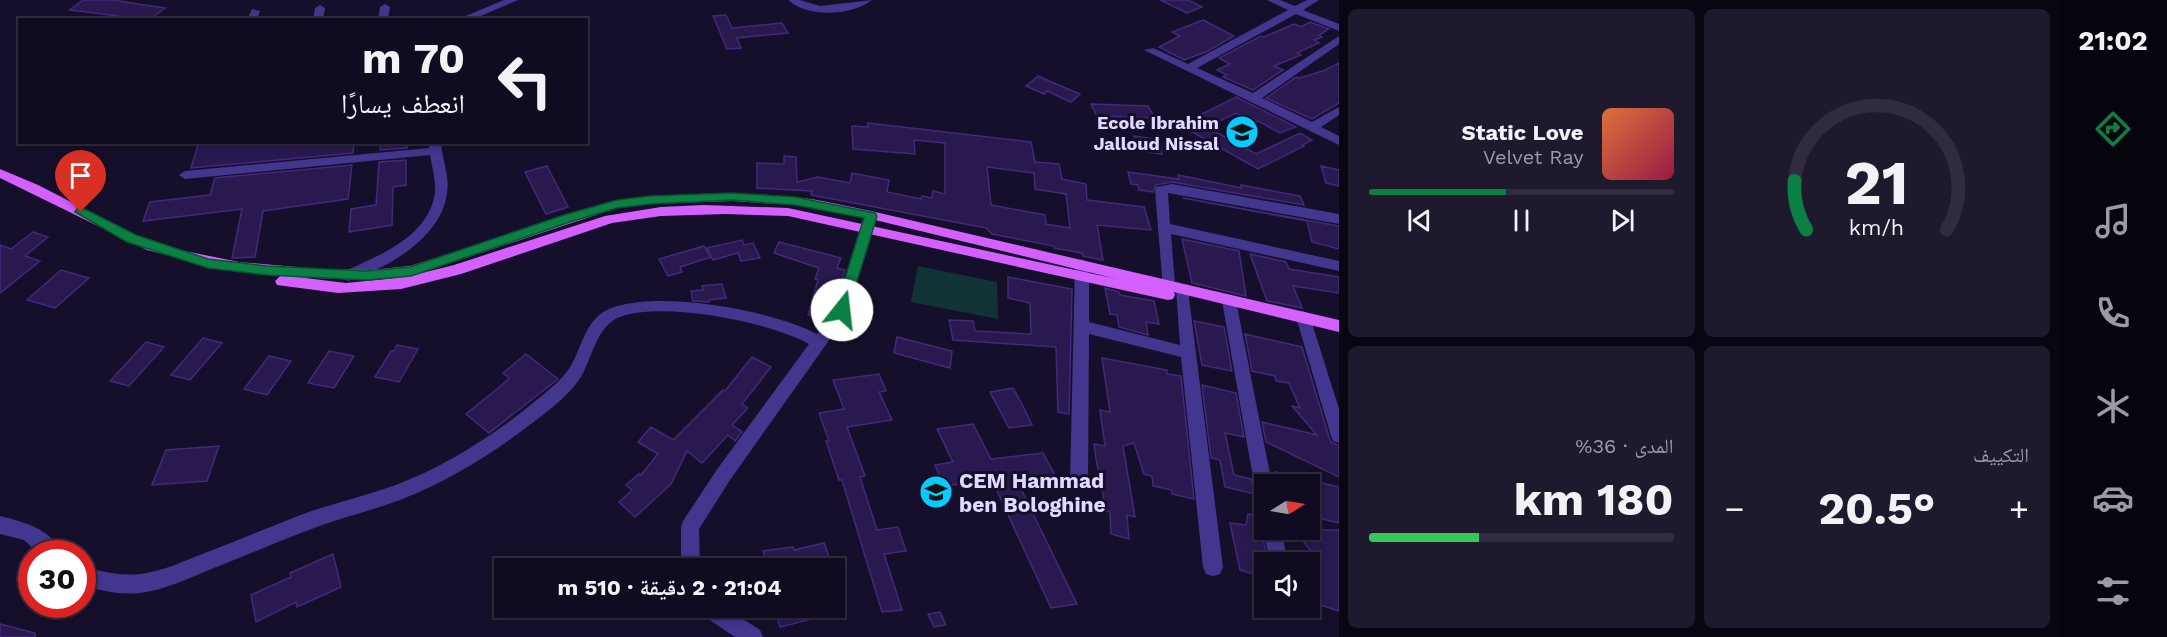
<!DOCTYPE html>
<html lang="ar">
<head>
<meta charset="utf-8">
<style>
	:root { --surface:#100b20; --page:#1e192d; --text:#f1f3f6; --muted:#9c9ba5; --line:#302b3e; --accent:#0b8043 }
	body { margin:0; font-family:"Work Sans","Noto Naskh Arabic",sans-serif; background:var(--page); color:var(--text); direction:rtl; height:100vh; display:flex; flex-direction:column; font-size:22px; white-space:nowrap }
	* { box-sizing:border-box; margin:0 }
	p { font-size:20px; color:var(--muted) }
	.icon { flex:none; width:33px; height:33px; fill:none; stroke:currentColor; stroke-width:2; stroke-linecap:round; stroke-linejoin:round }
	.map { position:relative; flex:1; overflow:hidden; direction:ltr }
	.side { display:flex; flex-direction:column; gap:9px; padding:9px; background:#090612; width:720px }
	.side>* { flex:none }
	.hud { position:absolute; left:18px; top:18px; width:570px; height:126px; border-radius:0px; box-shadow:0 3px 9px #0003,0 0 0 2px var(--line); direction:rtl; background:#100b20; color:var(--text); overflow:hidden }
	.needle { width:39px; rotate:79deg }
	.buttons { position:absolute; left:1254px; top:474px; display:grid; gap:12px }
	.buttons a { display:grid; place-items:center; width:66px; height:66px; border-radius:0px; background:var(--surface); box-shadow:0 3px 9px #0003,0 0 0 2px var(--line); font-size:30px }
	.speed { position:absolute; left:18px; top:540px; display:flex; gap:12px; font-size:30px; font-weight:700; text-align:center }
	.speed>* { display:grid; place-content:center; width:78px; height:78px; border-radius:50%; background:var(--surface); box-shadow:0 3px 9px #0003,0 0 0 2px var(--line); line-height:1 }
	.speed .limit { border:9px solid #d22; background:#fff; color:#111 }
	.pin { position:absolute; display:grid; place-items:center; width:51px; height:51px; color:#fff; margin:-62px -26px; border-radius:50% 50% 50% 0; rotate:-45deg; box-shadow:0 0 6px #0007 }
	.pin .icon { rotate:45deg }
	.me { position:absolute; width:66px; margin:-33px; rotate:16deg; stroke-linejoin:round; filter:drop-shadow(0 0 4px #0008) }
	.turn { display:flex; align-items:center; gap:21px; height:126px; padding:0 24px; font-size:27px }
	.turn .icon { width:78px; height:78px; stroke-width:2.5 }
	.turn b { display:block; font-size:42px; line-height:51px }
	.big { font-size:45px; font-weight:700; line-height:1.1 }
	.side .tile { flex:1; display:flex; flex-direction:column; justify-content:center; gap:9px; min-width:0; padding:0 21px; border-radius:9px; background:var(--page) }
	.side .dial { align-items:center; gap:0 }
	.dial svg { height:156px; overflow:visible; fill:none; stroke:var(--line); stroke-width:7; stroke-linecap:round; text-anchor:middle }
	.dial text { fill:var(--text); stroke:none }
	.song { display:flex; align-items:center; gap:18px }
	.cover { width:72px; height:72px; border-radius:9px; background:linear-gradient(135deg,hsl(20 70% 55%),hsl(340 70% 35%)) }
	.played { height:6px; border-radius:3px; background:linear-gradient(90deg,var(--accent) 45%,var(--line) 45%) }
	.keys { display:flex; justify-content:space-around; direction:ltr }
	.heat { display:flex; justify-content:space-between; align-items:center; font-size:33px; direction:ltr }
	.charge { height:9px; border-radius:4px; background:linear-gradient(90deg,#34c759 36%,var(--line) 0) }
	.side .tiles { flex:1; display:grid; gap:9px; grid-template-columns:repeat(2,1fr) }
	.trip { position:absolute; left:494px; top:558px; width:351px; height:60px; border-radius:0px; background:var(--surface); box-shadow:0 3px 9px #0003,0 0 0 2px var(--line); font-weight:700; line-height:60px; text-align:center; direction:rtl }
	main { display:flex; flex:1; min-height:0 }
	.tab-bar { display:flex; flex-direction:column; width:108px; justify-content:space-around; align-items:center; background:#06040d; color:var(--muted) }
	.tab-bar .icon { width:42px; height:42px }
	.tab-bar .active { color:var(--accent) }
	.tab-bar b { font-size:27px; color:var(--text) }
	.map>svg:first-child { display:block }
</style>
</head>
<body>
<main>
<nav class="tab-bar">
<b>21:02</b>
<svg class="icon active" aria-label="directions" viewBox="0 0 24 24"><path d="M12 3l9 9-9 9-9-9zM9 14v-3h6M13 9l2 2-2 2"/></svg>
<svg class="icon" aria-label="music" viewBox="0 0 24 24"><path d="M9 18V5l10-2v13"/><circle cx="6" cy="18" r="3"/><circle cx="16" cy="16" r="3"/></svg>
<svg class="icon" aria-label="phone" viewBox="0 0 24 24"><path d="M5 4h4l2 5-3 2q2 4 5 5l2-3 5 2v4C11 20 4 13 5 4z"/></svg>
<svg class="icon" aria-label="climate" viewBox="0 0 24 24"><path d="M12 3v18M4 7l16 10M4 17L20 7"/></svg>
<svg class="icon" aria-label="car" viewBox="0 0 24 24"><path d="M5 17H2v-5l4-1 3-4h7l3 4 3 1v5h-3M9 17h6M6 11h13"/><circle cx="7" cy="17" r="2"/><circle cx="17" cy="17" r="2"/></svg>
<svg class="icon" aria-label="filters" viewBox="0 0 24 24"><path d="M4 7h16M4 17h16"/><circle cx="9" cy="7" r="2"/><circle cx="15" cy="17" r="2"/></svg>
</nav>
<section class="side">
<div class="tiles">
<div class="tile dial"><svg viewBox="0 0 100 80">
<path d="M14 69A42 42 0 1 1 86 69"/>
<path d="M14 69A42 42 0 0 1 8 44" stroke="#0b8043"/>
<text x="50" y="56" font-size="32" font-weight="700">21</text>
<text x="50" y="72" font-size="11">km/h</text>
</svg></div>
<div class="tile">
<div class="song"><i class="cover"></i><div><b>Static Love</b><p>Velvet Ray</p></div></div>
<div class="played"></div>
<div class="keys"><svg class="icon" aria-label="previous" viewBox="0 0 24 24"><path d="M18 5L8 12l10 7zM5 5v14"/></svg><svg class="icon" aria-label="pause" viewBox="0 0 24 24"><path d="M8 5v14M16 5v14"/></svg><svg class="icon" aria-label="next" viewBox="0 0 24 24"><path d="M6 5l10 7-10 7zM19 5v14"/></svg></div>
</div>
<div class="tile"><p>التكييف</p>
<div class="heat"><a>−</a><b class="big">20.5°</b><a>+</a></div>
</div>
<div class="tile"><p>المدى · 36%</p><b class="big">180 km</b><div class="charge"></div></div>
</div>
</section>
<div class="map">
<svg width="1339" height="637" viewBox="0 0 1339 637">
	<rect width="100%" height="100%" fill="#160f2b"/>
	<path fill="#113336" d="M918 266 997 282 998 319 911 302Z"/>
	<path fill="#29194e" stroke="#42297b" stroke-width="1.5" fill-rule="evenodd" d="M83 0H112L165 8 149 20 70 10Z
		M1160 0H1188L1202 7 1187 13Z
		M726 15 732 28 782 23 788 33 737 38 741 48 727 49 713 16Z
		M1203 20 1234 36 1206 52 1184 60 1159 47 1180 36 1172 32Z
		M1310 22 1329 29 1319 35 1322 37 1314 40 1319 43 1297 53 1301 55 1274 66 1283 70 1253 90 1223 77 1227 75 1217 70 1230 64 1219 58 1261 36 1264 37 1294 24 1301 27Z
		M1339 63V103L1312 119 1266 98 1296 77 1299 78 1323 71Z
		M1038 76 1056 84 1080 94 1071 102 1047 91 1044 94 1026 86Z
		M1236 97 1296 127 1280 133 1258 121 1253 123 1236 113 1207 127 1256 154 1300 133 1312 140 1302 145 1304 146 1258 169 1180 125Z
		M1091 104 1148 106 1155 118 1097 116Z
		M868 123 1031 142 1035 162 1059 164 1062 179 1086 184 1087 200 1144 207 1151 230 1097 225 1103 260 1083 256 1082 253 1054 248V246L992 234 986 228 811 195 812 191 757 188V163L784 164V156L796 157 797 182 818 177 850 183 852 173 889 180 887 192 921 199 922 196 932 198 933 191 945 194V143L914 140 915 154 853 149 852 126 868 127ZM987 167 1034 173 1035 189 1066 194 1070 228 1046 224 1045 215 991 205Z
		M1134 136 1160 140 1162 154 1136 150Z
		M199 142H354L353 153 191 168Z
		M381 142H407V148L380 150Z
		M406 160V185L393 187 392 225 349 232 351 209 376 205 379 162Z
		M352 165 348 199 263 211 255 257 232 258 242 209 143 221 150 202 210 195 215 178Z
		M547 166 568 207 546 214 525 172Z
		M1321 166 1339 170V186L1326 183Z
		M1128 172 1179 179 1178 175 1242 188 1241 185 1300 196 1304 205 1172 182 1156 185 1153 192 1139 190 1138 185 1131 184Z
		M1183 198 1339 226V249L1312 242 1307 221Z
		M33 232 48 237 25 256 40 261 0 293V245L11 249Z
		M1182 239 1239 251 1246 296 1192 283Z
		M742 240 744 245 753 243 760 258 741 261 738 253 713 260 707 248Z
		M779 242 841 258 837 268 845 270 840 286H837L830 312 825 319 808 315 818 280 815 279 819 268 774 253Z
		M704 246 711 257 680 267 682 272 668 276 659 259Z
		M1250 254 1286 262 1289 269 1339 277V293L1293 286 1302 308 1267 301Z
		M61 270 89 278 55 308 27 300Z
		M1008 277 1072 289 1069 414 1058 412 1056 347 953 340 949 320 973 321 975 331 1031 334 1030 303 1008 298Z
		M722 284 726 298 709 300V302L693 301 691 291 703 290 702 286Z
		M1105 288 1119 292 1120 295 1154 301 1159 324 1146 322 1148 335 1119 327 1117 315 1110 314Z
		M1194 321 1224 327 1232 371 1202 365Z
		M1245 334 1302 347 1329 437 1331 442 1338 445 1339 448V477L1266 442 1262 422 1317 435 1292 406 1300 408 1289 383 1276 381 1275 376 1252 371Z
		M897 337 952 351 950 368 894 353Z
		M203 338 222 343 190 380 171 375Z
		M146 342 164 347 129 386 110 381Z
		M397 345 418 349 399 382 375 377 391 351H394Z
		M329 351 354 356 334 388 308 383Z
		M526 354 558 379 489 433 466 414 503 384 509 378 503 373Z
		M269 356 291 361 267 395 244 389Z
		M752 357 771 367 742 404 748 408 732 425 742 432 735 441 728 435 702 463 687 451 671 484 635 517 619 502 632 490 626 485 639 474 641 475 658 454 638 442 651 427 673 440 723 390 725 391Z
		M1102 358 1167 370V374L1181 376 1194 499 1172 494V490L1153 486 1152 476 1144 474 1134 443 1123 446 1135 517 1127 515 1129 539 1111 534 1110 512 1106 511 1096 459 1094 444 1105 446 1100 410 1110 412Z
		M879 374 886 391 879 392 892 420 847 427 865 476 860 477 877 530 898 527 906 551 884 554 902 610 882 612 842 480H839L826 441H829L819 413 844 409 833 380Z
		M1202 385 1236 393 1244 437 1225 433 1234 475 1251 479 1255 494 1225 487 1220 460 1211 458Z
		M1013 388 1023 406 1032 425 1009 428 990 392Z
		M973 424 991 459 1043 453 1057 479 1019 485 1077 604 1051 608 992 480 944 486 935 465 953 462 937 429Z
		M219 446 207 481 152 485 166 450Z
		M1275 472 1339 487V523L1310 516V484H1278Z
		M1248 514 1264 518 1261 530 1268 562H1264V601H1260L1253 574 1240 570 1230 523 1246 525Z
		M1294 530H1339V611L1310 602V562H1290L1289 556 1311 551Z
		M824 543 832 565 816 568H767L763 551 793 547 794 550Z
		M333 554 341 587 297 607 296 602 256 622 251 595 291 577 290 573Z
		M774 608H808L812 619 780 627Z
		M940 612 946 625 934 627 928 614Z
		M0 624 35 633V637H0Z"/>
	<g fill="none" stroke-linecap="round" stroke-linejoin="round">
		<path fill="#43368e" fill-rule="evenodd" d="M504 0H518L471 20H456Z
			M788 0H800L820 6 872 0C851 16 808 18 788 0Z
			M1267 0H1280L1295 6 1307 0H1319L1303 10 1339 24V31L1296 14 1197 68 1253 93 1339 36V44L1262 98 1312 122 1339 107V115L1321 127 1339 136V145L1144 50 1153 48 1188 64 1288 10Z
			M385 4 390 7 388 20H378L380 7Z
			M320 5 325 8 323 20H313L315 8Z
			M252 9 260 11 257 20H247Z
			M429 142H441C442 159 450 176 447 193 442 237 387 269 348 281L341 276 343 272C379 255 428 238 435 193 436 180 432 167 430 155L185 179 179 175 185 171 429 148Z
			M1172 184 1339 214V224L1168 193 1170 224 1339 261V271L1171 234 1175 285 1173 289H1163L1155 190 1156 187Z
			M871 211 878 215 847 315 730 480 699 529 700 568H681V527L683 521 718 468 809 344C769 322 664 301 620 317 596 325 592 361 579 380 572 390 563 398 554 406 507 444 457 478 400 500 367 512 333 520 301 533 270 545 240 558 209 570 187 579 164 590 140 593 120 595 101 591 82 585V566C101 572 121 576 141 574 163 571 184 561 205 553 236 541 267 528 298 516 329 504 362 497 393 486 449 465 499 432 544 394 555 385 565 376 572 364 582 345 587 318 609 309 656 289 772 310 817 334L835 309 864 215Z
			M1082 259 1089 264V322L1180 345 1176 289 1183 284 1190 289 1189 298 1223 567 1220 574 1213 576 1206 574 1203 567 1181 357 1089 334 1088 483 1085 489 1079 491 1073 489 1070 483 1075 264Z
			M1229 295 1234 297 1236 301 1272 484H1264V497L1258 495 1255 489 1222 301 1224 297Z
			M1303 311 1308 313 1310 317 1339 409V443L1333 441 1331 436 1296 317 1298 313Z
			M0 516C24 522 52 529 62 554H39L24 540 0 534Z
			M1264 526V530H1281L1288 562H1270L1263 530Z
			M699 608H726L760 630 763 637H735L702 615Z"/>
		<path fill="#d460ff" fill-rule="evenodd" d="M0 169 38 185 136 235 175 249 239 262 319 269 371 270 410 266 617 200C675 193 735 191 793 197 819 199 845 206 871 211L1339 320V332L1174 292 1175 295 1173 299 1168 300 788 216 725 214 661 216 612 223 461 274 401 289 338 293 277 285 275 281 280 276 217 268 147 250 0 178ZM732 201 795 205 871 219 1117 279 788 208 704 205 661 207 605 216 454 265 414 275 617 208 650 204ZM297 277 358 280 407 277 346 283Z"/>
	</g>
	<path fill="#0b8043" stroke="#07532c" stroke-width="1.5" d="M732 193 795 197 875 213 877 216 847 314 842 316 835 310 864 218 795 205 732 200 650 204 617 208 573 221 411 276 367 280 267 275 208 268 127 242 75 212 77 209H85L136 235 208 259 267 266 367 271 410 267 564 215 617 200 650 196Z"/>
	<defs>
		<g id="school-disc" transform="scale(1.725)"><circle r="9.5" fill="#05cbff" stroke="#160f2b"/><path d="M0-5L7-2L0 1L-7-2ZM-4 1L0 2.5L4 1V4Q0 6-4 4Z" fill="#111"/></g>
	</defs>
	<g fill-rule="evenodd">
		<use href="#school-disc" x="1242" y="132"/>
		<use href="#school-disc" x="936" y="492"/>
	</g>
	<g text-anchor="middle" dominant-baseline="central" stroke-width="6" stroke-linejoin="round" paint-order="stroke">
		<g font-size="18" font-weight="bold" fill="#e1d9ff" stroke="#160f2b" text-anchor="end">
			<text x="1219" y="122">Ecole Ibrahim<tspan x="1219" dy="21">Jalloud Nissal</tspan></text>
		</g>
		<g font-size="21" font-weight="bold" fill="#e1d9ff" stroke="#160f2b" text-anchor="start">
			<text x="959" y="480">CEM Hammad<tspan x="959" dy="24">ben Bologhine</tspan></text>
		</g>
	</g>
</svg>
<div class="buttons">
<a><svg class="needle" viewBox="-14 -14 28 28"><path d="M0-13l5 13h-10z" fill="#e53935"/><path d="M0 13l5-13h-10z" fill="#9c9ba5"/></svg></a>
<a><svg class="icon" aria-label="sound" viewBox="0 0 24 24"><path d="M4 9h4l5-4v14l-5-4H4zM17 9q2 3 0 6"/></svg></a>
</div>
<div class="speed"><div class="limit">30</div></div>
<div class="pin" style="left:81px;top:212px;background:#d93025"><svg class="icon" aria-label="arrive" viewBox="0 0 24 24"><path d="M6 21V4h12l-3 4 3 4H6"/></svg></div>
<svg class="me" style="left:842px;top:310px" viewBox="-20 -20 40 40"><circle r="19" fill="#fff"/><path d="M0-13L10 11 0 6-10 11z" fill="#0b8043"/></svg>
<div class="trip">21:04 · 2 دقيقة · 510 m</div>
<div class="hud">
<div class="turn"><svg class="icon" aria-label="left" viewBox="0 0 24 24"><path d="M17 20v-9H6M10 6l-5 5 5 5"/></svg><div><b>70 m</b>انعطف يسارًا</div></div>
</div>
</div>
</main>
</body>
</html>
